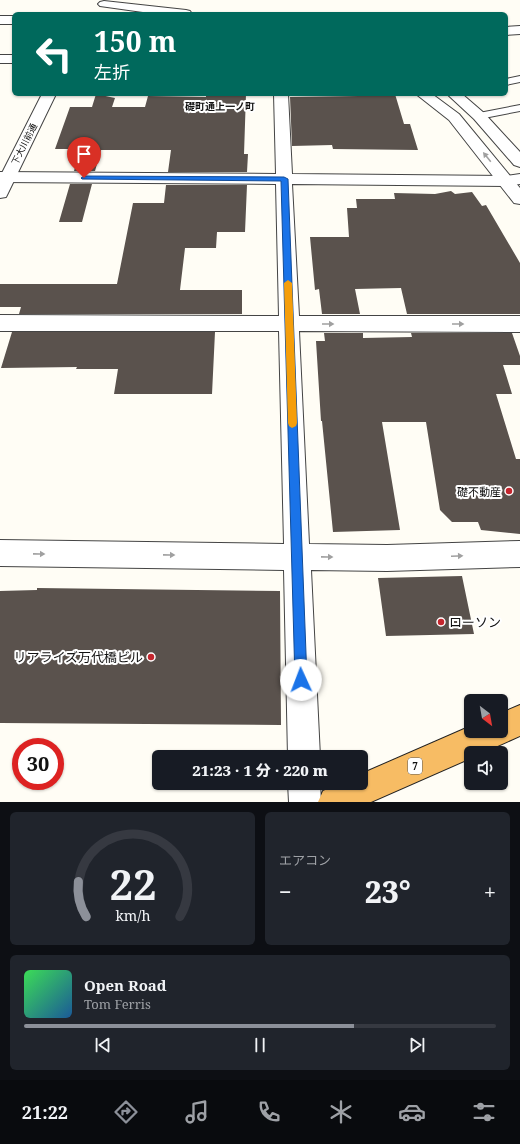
<!DOCTYPE html>
<html lang="ja">
<head>
<meta charset="utf-8">
<style>
	:root { --surface:#171b24; --page:#20242c; --text:#f1f3f6; --muted:#9ea1a6; --line:#363941; --accent:#8c9099 }
	body { margin:0; font-family:"Noto Serif","Noto Sans JP",serif; background:var(--page); color:var(--text); height:100vh; display:flex; flex-direction:column; font-size:15px; white-space:nowrap }
	* { box-sizing:border-box; margin:0 }
	p { font-size:13px; color:var(--muted) }
	.icon { flex:none; width:22px; height:22px; fill:none; stroke:currentColor; stroke-width:2; stroke-linecap:round; stroke-linejoin:round }
	.map { position:relative; height:802px; overflow:hidden }
	.details { display:flex; flex-direction:column; gap:10px; padding:10px; background:#0d0f14; flex:1 }
	.details>* { flex:none }
	.hud { position:absolute; left:12px; top:12px; width:496px; height:84px; border-radius:6px; box-shadow:0 1px 3px #0004; background:#00695c; color:#fff; overflow:hidden }
	.needle { width:26px; rotate:149deg }
	.controls { position:absolute; left:464px; top:694px; display:grid; gap:8px }
	.controls a { display:grid; place-items:center; width:44px; height:44px; border-radius:6px; background:var(--surface); box-shadow:0 1px 3px #0004; font-size:20px }
	.speed { position:absolute; left:12px; top:738px; display:flex; gap:8px; font-size:20px; font-weight:700; text-align:center }
	.speed>* { display:grid; place-content:center; width:52px; height:52px; border-radius:50%; background:var(--surface); box-shadow:0 1px 3px #0004; line-height:1 }
	.speed .limit { border:6px solid #d22; background:#fff; color:#111 }
	.pin { position:absolute; display:grid; place-items:center; width:34px; height:34px; color:#fff; margin:-41px -17px; border-radius:50% 50% 50% 0; rotate:-45deg; box-shadow:0 0 4px #0007 }
	.pin .icon { rotate:45deg }
	.me { position:absolute; width:44px; margin:-22px; rotate:358deg; stroke-linejoin:round; filter:drop-shadow(0 0 3px #0008) }
	.turn { display:flex; align-items:center; gap:14px; height:84px; padding:0 16px; font-size:18px }
	.turn .icon { width:52px; height:52px; stroke-width:2.5 }
	.turn b { display:block; font-size:28px; line-height:34px }
	.big { font-size:30px; font-weight:800; line-height:1.1 }
	.details .card { flex:1; display:flex; flex-direction:column; justify-content:center; gap:6px; min-width:0; padding:0 14px; border-radius:6px; background:var(--page) }
	.details .dial { align-items:center; gap:0 }
	.dial svg { height:104px; overflow:visible; fill:none; stroke:var(--line); stroke-width:7; stroke-linecap:round; text-anchor:middle }
	.dial text { fill:var(--text); stroke:none }
	.song { display:flex; align-items:center; gap:12px }
	.cover { width:48px; height:48px; border-radius:6px; background:linear-gradient(135deg,hsl(130 70% 55%),hsl(210 70% 35%)) }
	.played { height:4px; border-radius:2px; background:linear-gradient(90deg,var(--accent) 70%,var(--line) 70%) }
	.keys { display:flex; justify-content:space-around; direction:ltr }
	.heat { display:flex; justify-content:space-between; align-items:center; font-size:22px; direction:ltr }
	.details .tiles { flex:1; display:grid; gap:10px; grid-template-columns:1fr 1fr }
	.card:last-child { grid-column:span 2 }
	.trip { position:absolute; left:152px; top:750px; width:216px; height:40px; border-radius:6px; background:var(--surface); box-shadow:0 1px 3px #0004; font-weight:800; line-height:40px; text-align:center }
	.tab-bar { display:flex; height:64px; justify-content:space-around; align-items:center; background:#090b0e; color:var(--muted) }
	.tab-bar .icon { width:28px; height:28px }
	.tab-bar .on { color:var(--accent) }
	.tab-bar b { font-size:18px; color:var(--text) }
	.map>svg:first-child { display:block }
</style>
</head>
<body>
<div class="map">
<svg width="520" height="802" viewBox="0 0 520 802">
	<rect width="100%" height="100%" fill="#fffdf5"/>
	<path fill="#5a524d" d="M96 94 115 98 112 107H145L148 96 206 97V94H246L244 154H248L247 172H168L171 150H101L95 171H74L80 149H55L70 107H92Z
		M357 94H395L404 124H410L418 150 333 149 332 145 292 146 290 97 358 96Z
		M70 184H92L82 222H59Z
		M166 185H247L245 232H217L216 248H185L180 290H242V314H19L21 307H0V284H117L133 203H164Z
		M451 191 455 194 472 192 482 206 486 205 520 263V314H407L401 288 355 289 360 314H322L319 289 315 290 310 237H349L347 208H357L356 199H395L394 193 435 194Z
		M12 332H215L212 394H114L118 369H76L77 367 1 368Z
		M324 333H363V338L412 337 411 333H512L520 356V365H503L512 394H496L516 459H520V534L481 530 478 522H452L440 510 426 422H382L400 530 333 532 322 421H321L316 341H325Z
		M462 576 474 634 386 636 378 578Z
		M37 588 280 591 281 725 0 723V591L37 590Z"/>
	<g fill="none" stroke-linecap="round" stroke-linejoin="round">
		<g stroke="#444" stroke-width="2">
			<path id="service" d="M520 76V82L506 85V79Z
				M520 105V111L479 119 474 116 479 113Z"/>
		</g>
		<g stroke="#444" stroke-width="2">
			<path id="minor" d="M0 16H14V24H0Z
				M0 55H14V63H0Z
				M274 94H288L292 174 506 176 520 174V184L506 186 292 184 299 316H520V332L299 331 309 544 387 545 520 541V567L387 571 311 570 320 757H288L284 570 0 566V540L284 544 279 331H0V315L279 316 276 184 0 182V172L276 174Z
				M288 783H320L321 802H289Z"/>
		</g>
		<g stroke="#444" stroke-width="2">
			<path id="tertiary" d="M104 1 186 10 190 11 192 14H157L100 6 98 4 100 2Z
				M520 26V34L506 35V27Z
				M42 94H56L8 193 6 197 0 198V177Z
				M416 94H432L459 114 520 188V204L514 203 449 120Z
				M447 94H462L484 113 520 152V167L514 165 474 119Z"/>
		</g>
		<g stroke="#222" stroke-width="2">
			<path id="trunk" d="M520 705V736L482 753H471V758L371 802H318L323 791 340 783H361V774L471 726V731H501V713Z"/>
		</g>
		<use href="#service" fill="#fff" fill-rule="evenodd"/>
		<use href="#minor" fill="#fff" fill-rule="evenodd"/>
		<use href="#tertiary" fill="#fff" fill-rule="evenodd"/>
		<use href="#trunk" fill="#f7bc64" fill-rule="evenodd"/>
	</g>
	<defs><path id="oneway-solid" d="M-6-.8H1V-3.2L6.5 0L1 3.2V.8H-6Z"/></defs>
	<g fill="#a0a0a0">
		<use href="#oneway-solid" transform="translate(487 157) rotate(-129)"/>
		<use href="#oneway-solid" transform="translate(328 324)"/>
		<use href="#oneway-solid" transform="translate(458 324)"/>
		<use href="#oneway-solid" transform="translate(39 554) rotate(1)"/>
		<use href="#oneway-solid" transform="translate(169 555) rotate(1)"/>
		<use href="#oneway-solid" transform="translate(457 556) rotate(-2)"/>
		<use href="#oneway-solid" transform="translate(327 557) rotate(1)"/>
	</g>
	<path fill="#1a73e8" stroke="#114b97" d="M84 176 284 177 288 179 307 680 305 684 301 686 297 684 295 680 281 181 82 179 81 178Z"/>
	<path fill="#f59e0b" d="M288 280 292 283 297 423 296 426 292 428 289 426 288 423 284 283Z"/>
	<g fill="#c4262e" stroke="#fff" stroke-width="1.5">
		<circle cx="509" cy="491" r="4"/>
		<circle cx="441" cy="622" r="4"/>
		<circle cx="151" cy="657" r="4"/>
	</g>
	<g text-anchor="middle" dominant-baseline="central" stroke-width="4" stroke-linejoin="round" paint-order="stroke">
		<g font-size="9" fill="#111" stroke="#fff">
			<text transform="translate(24 144) rotate(-63)">下大川前通</text>
		</g>
		<g font-size="10" font-weight="bold" fill="#111" stroke="#fff">
			<text x="220" y="106">礎町通上一ノ町</text>
		</g>
		<rect fill="#fff" stroke="#585858" stroke-width="1" x="408" y="758" width="14" height="16" rx="3"/>
		<g font-size="10" font-weight="bold" fill="#111">
			<text x="415" y="766">7</text>
		</g>
		<g font-size="11" fill="#111" stroke="#fff" text-anchor="end">
			<text x="501" y="491">礎不動産</text>
		</g>
		<g font-size="13" fill="#111" stroke="#fff" text-anchor="start">
			<text x="449" y="622">ローソン</text>
			<text x="143" y="657" text-anchor="end">リアライズ万代橋ビル</text>
		</g>
	</g>
</svg>
<div class="controls">
<a><svg class="needle" viewBox="-14 -14 28 28"><path d="M0-13l5 13h-10z" fill="#e53935"/><path d="M0 13l5-13h-10z" fill="#9ea1a6"/></svg></a>
<a><svg class="icon" aria-label="sound" viewBox="0 0 24 24"><path d="M4 9h4l5-4v14l-5-4H4zM17 9q2 3 0 6"/></svg></a>
</div>
<div class="speed"><div class="limit">30</div></div>
<div class="pin" style="left:84px;top:178px;background:#d93025"><svg class="icon" aria-label="arrive" viewBox="0 0 24 24"><path d="M6 21V4h12l-3 4 3 4H6"/></svg></div>
<svg class="me" style="left:301px;top:680px" viewBox="-20 -20 40 40"><circle r="19" fill="#fff"/><path d="M0-13L10 11 0 6-10 11z" fill="#1a73e8"/></svg>
<div class="trip">21:23 · 1 分 · 220 m</div>
<div class="hud">
<div class="turn"><svg class="icon" aria-label="left" viewBox="0 0 24 24"><path d="M17 20v-9H6M10 6l-5 5 5 5"/></svg><div><b>150 m</b>左折</div></div>
</div>
</div>
<section class="details">
<div class="tiles">
<div class="card dial"><svg viewBox="0 0 100 80">
<path d="M14 69A42 42 0 1 1 86 69"/>
<path d="M14 69A42 42 0 0 1 8 42" stroke="#8c9099"/>
<text x="50" y="56" font-size="32" font-weight="700">22</text>
<text x="50" y="72" font-size="11">km/h</text>
</svg></div>
<div class="card"><p>エアコン</p>
<div class="heat"><a>−</a><b class="big">23°</b><a>+</a></div>
</div>
<div class="card">
<div class="song"><i class="cover"></i><div><b>Open Road</b><p>Tom Ferris</p></div></div>
<div class="played"></div>
<div class="keys"><svg class="icon" aria-label="previous" viewBox="0 0 24 24"><path d="M18 5L8 12l10 7zM5 5v14"/></svg><svg class="icon" aria-label="pause" viewBox="0 0 24 24"><path d="M8 5v14M16 5v14"/></svg><svg class="icon" aria-label="next" viewBox="0 0 24 24"><path d="M6 5l10 7-10 7zM19 5v14"/></svg></div>
</div>
</div>
</section>
<nav class="tab-bar">
<b>21:22</b>
<svg class="icon on" aria-label="directions" viewBox="0 0 24 24"><path d="M12 3l9 9-9 9-9-9zM9 14v-3h6M13 9l2 2-2 2"/></svg>
<svg class="icon" aria-label="music" viewBox="0 0 24 24"><path d="M9 18V5l10-2v13"/><circle cx="6" cy="18" r="3"/><circle cx="16" cy="16" r="3"/></svg>
<svg class="icon" aria-label="phone" viewBox="0 0 24 24"><path d="M5 4h4l2 5-3 2q2 4 5 5l2-3 5 2v4C11 20 4 13 5 4z"/></svg>
<svg class="icon" aria-label="climate" viewBox="0 0 24 24"><path d="M12 3v18M4 7l16 10M4 17L20 7"/></svg>
<svg class="icon" aria-label="car" viewBox="0 0 24 24"><path d="M5 17H2v-5l4-1 3-4h7l3 4 3 1v5h-3M9 17h6M6 11h13"/><circle cx="7" cy="17" r="2"/><circle cx="17" cy="17" r="2"/></svg>
<svg class="icon" aria-label="filters" viewBox="0 0 24 24"><path d="M4 7h16M4 17h16"/><circle cx="9" cy="7" r="2"/><circle cx="15" cy="17" r="2"/></svg>
</nav>
</body>
</html>
